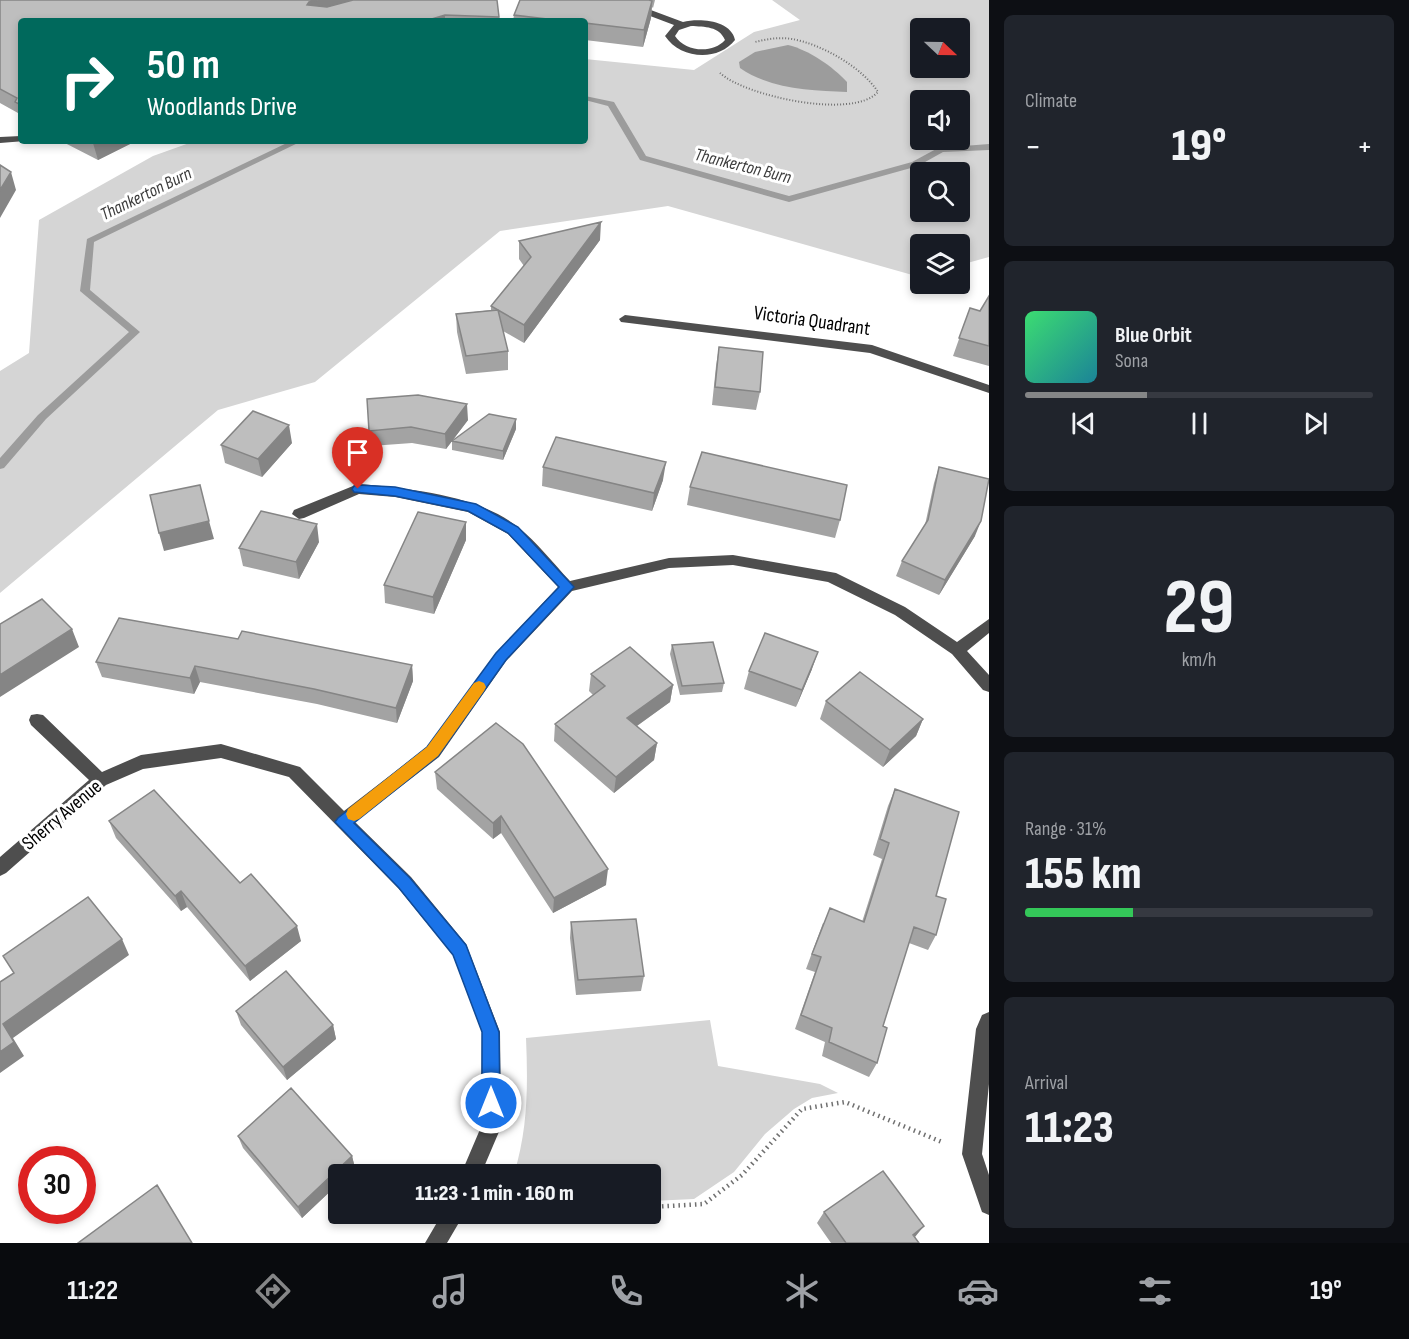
<!DOCTYPE html>
<html lang="en">
<head>
<meta charset="utf-8">
<style>
	:root { --surface:#171b24; --page:#20242c; --text:#f1f3f6; --muted:#9ea1a6; --line:#363941; --accent:#858687 }
	body { margin:0; font-family:"Sofia Sans Condensed",sans-serif; background:var(--page); color:var(--text); height:100vh; display:flex; flex-direction:column; font-size:22px; white-space:nowrap }
	* { box-sizing:border-box; margin:0 }
	p { font-size:20px; color:var(--muted) }
	.icon { flex:none; width:33px; height:33px; fill:none; stroke:currentColor; stroke-width:2; stroke-linecap:round; stroke-linejoin:round }
	.map { position:relative; flex:1; overflow:hidden }
	.side { display:flex; flex-direction:column; gap:15px; padding:15px; background:#0d0f14; width:420px }
	.side>* { flex:none }
	.top-card { position:absolute; left:18px; top:18px; width:570px; height:126px; border-radius:6px; box-shadow:0 3px 9px #0003; background:#00695c; color:#fff; overflow:hidden }
	.needle { width:39px; rotate:112deg }
	.tools { position:absolute; left:910px; top:18px; display:grid; gap:12px }
	.tools a { display:grid; place-items:center; width:60px; height:60px; border-radius:6px; background:var(--surface); box-shadow:0 3px 9px #0003; font-size:30px }
	.speed { position:absolute; left:18px; top:1146px; display:flex; gap:12px; font-size:30px; font-weight:700; text-align:center }
	.speed>* { display:grid; place-content:center; width:78px; height:78px; border-radius:50%; background:var(--surface); box-shadow:0 3px 9px #0003; line-height:1 }
	.speed .limit { border:9px solid #d22; background:#fff; color:#111 }
	.pin { position:absolute; display:grid; place-items:center; width:51px; height:51px; color:#fff; margin:-62px -26px; border-radius:50% 50% 50% 0; rotate:-45deg; box-shadow:0 0 6px #0007 }
	.pin .icon { rotate:45deg }
	.me { position:absolute; width:66px; margin:-33px; rotate:0deg; stroke-linejoin:round; filter:drop-shadow(0 0 4px #0008) }
	.turn { display:flex; align-items:center; gap:21px; height:126px; padding:0 30px; font-size:27px }
	.turn .icon { width:78px; height:78px; stroke-width:2.5 }
	.turn b { display:block; font-size:42px; line-height:51px }
	.big { font-size:45px; font-weight:800; line-height:1.1 }
	.side .tile { flex:1; display:flex; flex-direction:column; justify-content:center; gap:9px; min-width:0; padding:0 21px; border-radius:9px; background:var(--page) }
	.side .dial { align-items:center; gap:0 }
	.dial b { font-size:78px; line-height:1 }
	.song { display:flex; align-items:center; gap:18px }
	.cover { width:72px; height:72px; border-radius:9px; background:linear-gradient(135deg,hsl(140 70% 55%),hsl(190 70% 35%)) }
	.played { height:6px; border-radius:3px; background:linear-gradient(90deg,var(--accent) 35%,var(--line) 35%) }
	.keys { display:flex; justify-content:space-around; direction:ltr }
	.heat { display:flex; justify-content:space-between; align-items:center; font-size:33px; direction:ltr }
	.charge { height:9px; border-radius:4px; background:linear-gradient(90deg,#34c759 31%,var(--line) 0) }
	.trip { position:absolute; left:328px; top:1164px; width:333px; height:60px; border-radius:6px; background:var(--surface); box-shadow:0 3px 9px #0003; font-weight:800; line-height:60px; text-align:center }
	.tab-bar { display:flex; height:96px; justify-content:space-around; align-items:center; background:#090b0e; color:var(--muted) }
	.tab-bar .icon { width:42px; height:42px }
	.tab-bar .on { color:var(--accent) }
	.tab-bar b { font-size:27px; color:var(--text) }
	main { display:flex; flex:1; min-height:0 }
	.map>svg:first-child { display:block }
</style>
</head>
<body>
<main>
<div class="map">
<svg width="989" height="1243" viewBox="0 0 989 1243">
	<rect width="100%" height="100%" fill="#fff"/>
	<path fill="#d5d5d5" fill-rule="evenodd" d="M772 0H989V257L960 265V244H921V275L916 276 668 206 500 231 315 382 218 410 0 593V371L29 353 39 220 153 156 195 141H585V59L694 70 754 32 800 20ZM921 28H960V68H921ZM921 100H960V140H921ZM921 172H960V212H921Z
		M710 1020 718 1066 820 1084 838 1093 812 1098 794 1109 765 1134 734 1172 694 1199 651 1201V1174H514C528 1129 528 1085 526 1038Z"/>
	<path fill="#9c9c9c" d="M788 45C809 50 832 66 847 82V92C811 91 770 89 740 68L739 62 755 52Z"/>
	<g fill="none" stroke-linecap="round" stroke-linejoin="round">
		<path fill="#9c9c9c" fill-rule="evenodd" d="M585 96 614 102 646 156 789 196 912 162 938 148 989 144V150L943 152 918 166 789 202 640 160 608 106 585 100Z
			M291 141H302L94 242 90 290 140 332 46 419 4 468 0 469V458L38 415 129 332 80 291 87 239Z"/>
		<path stroke="#707070" stroke-width="2" stroke-dasharray="1 2" stroke-linecap="butt" d="M720 73C745 96 853 120 878 92 862 67 821 44 792 39 779 37 767 39 755 42"/>
		<path stroke="#707070" stroke-width="4.5" stroke-dasharray="1.5 4" stroke-linecap="butt" d="M651 1207 704 1204 742 1175 802 1109 845 1102 942 1142"/>
		<path fill="#4e4e4e" fill-rule="evenodd" d="M632 3 683 22C699 18 731 20 735 40 718 62 680 59 665 36L674 25 629 8 627 6ZM691 26C705 27 719 26 725 40 713 54 685 52 675 36L679 30Z
			M21 136V141H25L0 143V137Z
			M625 315 872 345 989 385V393L870 353 621 322 619 319Z
			M358 484C407 488 478 495 518 527 537 542 553 563 570 581L669 558 733 555 836 573 905 607 957 642 989 619V633L967 651 989 675V692L983 690 952 654 895 615 828 582 733 565 669 568 572 591 506 661 439 757 355 822 411 877 466 944 500 1032 501 1127 481 1174H461L481 1127 482 1032 453 955 399 889 289 777 221 758 143 769 106 785 6 873 0 876V857L89 780 31 725 29 720 31 715 37 714 43 715 102 772 141 755 221 744 300 767 344 811 427 747 496 653 558 587 508 534 468 512 395 497 359 494 304 518 299 519 292 514 294 510Z
			M989 1012V1084L982 1154 989 1175V1215L982 1212 962 1154 976 1029 982 1015Z
			M442 1214H464L447 1243H425Z"/>
	</g>
	<path fill="#a3a3a3" d="M0 0 499 17V21H21V120L20 119 18 113 0 103Z
		M520 0H655L653 8 652 7 651 18 643 47 585 40V21H513L514 15Z
		M61 141H136L98 160Z
		M600 240 524 343 503 331 508 351V370L466 374 457 332 456 314 491 310V306L524 266 519 259V241Z
		M989 296V366L953 356 970 308 980 311Z
		M719 347 760 392 756 410 712 405 716 366Z
		M367 399 468 420 452 441 516 429 503 460 452 450V441L446 449 412 443 371 446Z
		M292 443 262 477 225 463 221 445Z
		M543 467 663 480 652 511 542 486Z
		M939 467 975 536 939 595 896 576 902 561 925 525 934 483Z
		M690 487 840 520 835 538 687 505Z
		M466 522V540L434 614 385 603 384 585Z
		M319 542 299 579 243 566 239 548Z
		M238 639 412 665 413 681 397 723 317 704 200 682 194 694 102 677 96 662Z
		M672 645 724 683 722 692 680 695 670 654Z
		M812 669 796 707 744 689 749 671Z
		M591 674 673 685 670 702 637 726 657 743 654 760 614 793 554 741 555 724 593 695 589 691Z
		M826 701 923 719 916 736 883 767 820 719Z
		M435 772 606 885 553 913 501 833 493 839 437 789Z
		M895 789 936 896V935L928 950 909 943 883 1026 877 1063 869 1077 822 1056 825 1042 795 1029 815 972 806 969 823 923 862 922 882 859 873 855 888 806Z
		M109 821 240 883 301 941 250 981 187 907 181 911 116 838Z
		M571 922 644 976 641 991 576 995 570 938Z
		M236 1011 333 1025 336 1039 287 1080 241 1025Z
		M238 1136 352 1156 355 1168 339 1174V1183L302 1218 243 1148Z
		M824 1212 915 1237 919 1243H831L817 1223Z"/>
	<path fill="#858585" d="M318 0H384L310 19 307 5 309 2Z
		M652 1 651 18 643 47 644 30Z
		M445 15V21H425Z
		M97 141H136L98 160 93 143Z
		M11 172 16 190 0 218V190Z
		M601 222 600 240 524 343V325Z
		M467 404 468 420 446 449 445 434Z
		M516 419V429L503 460V451Z
		M289 425 292 443 262 477 258 459Z
		M666 462 663 480 652 511 654 493Z
		M209 521 214 539 164 551 159 533Z
		M981 521 975 536 939 595 945 580Z
		M466 522V540L434 614 433 597Z
		M317 524 319 542 299 579 296 562Z
		M72 629 79 647 0 697V675Z
		M818 652 812 669 796 707 802 690Z
		M412 665 413 681 397 723 396 708Z
		M195 666 200 682 194 694 190 678Z
		M673 685 670 702 624 735 627 718Z
		M923 719 916 736 883 767 890 750Z
		M657 743 654 760 614 793 616 777Z
		M501 816V833L493 839V823Z
		M608 869 606 885 553 913 554 898Z
		M181 891 187 907 181 911 175 896Z
		M297 926 301 941 250 981 245 966Z
		M122 939 129 955 13 1038 24 1056 0 1073V1052L3 1024Z
		M333 1025 336 1039 287 1080 283 1067Z
		M352 1156 355 1168 348 1174H339V1183L302 1218 298 1207Z
		M924 1226 915 1237 913 1235Z"/>
	<path fill="#bebebe" stroke="#858585" stroke-width="1.5" d="M0 0H318L309 2 307 5 327 7 353 0H497L499 17 445 15 425 21H21V105L15 102 17 98 0 89Z
		M520 0H649L652 1 644 30 585 23V21H564L514 15Z
		M0 165 11 172 0 190Z
		M601 222 524 325 491 306 531 257 519 241Z
		M989 296V346L959 338 970 308 980 311Z
		M498 310 508 351 466 356 456 314Z
		M719 347 763 352 760 392 715 387Z
		M418 395 467 404 445 434 411 427 369 431 367 399Z
		M253 411 289 425 258 459 221 445Z
		M489 414 516 419 503 451 452 441Z
		M556 437 666 462 654 493 543 467Z
		M702 452 847 485 840 520 690 487Z
		M939 467 989 479 981 521 945 580 902 561 928 520Z
		M200 485 209 521 159 533 150 495Z
		M261 511 317 524 296 562 239 548Z
		M418 512 466 522 433 597 384 585Z
		M42 599 72 629 0 675V624Z
		M119 618 238 639 242 631 412 665 396 708 314 689 195 666 190 678 96 662Z
		M765 633 818 652 802 690 749 671Z
		M713 642 724 683 682 686 672 645Z
		M630 647 673 685 627 718 657 743 616 777 555 724 605 686 591 674Z
		M860 672 923 719 890 750 826 701Z
		M496 723 523 744 608 869 554 898 501 816 493 823 435 772Z
		M895 789 959 812 936 896 946 899 936 935 914 927 883 1026 887 1028 877 1063 829 1042 832 1028 801 1015 821 957 812 954 830 908 864 922 889 843 880 839Z
		M154 790 240 883 251 874 297 926 245 966 181 891 175 896 109 821Z
		M88 897 122 939 3 1024 14 1042 0 1052V982L14 973 3 956Z
		M636 919 644 976 578 980 571 922Z
		M286 971 333 1025 283 1067 236 1011Z
		M291 1088 352 1156 298 1207 238 1136Z
		M883 1171 924 1226 913 1235 919 1243H846L824 1212Z
		M157 1185 192 1243H78Z"/>
	<path fill="#1a73e8" stroke="#114b97" stroke-width="1.5" d="M358 485 395 487 476 504 518 527 574 587 506 660 438 756 354 823 410 878 466 945 499 1032 500 1103 497 1110 491 1112 484 1110 482 1103V1032L453 955 399 888 335 822 338 818 427 747 496 653 559 587 508 533 468 511 395 496 354 492 352 489 354 486Z"/>
	<path fill="#f59e0b" d="M479 681 484 683 486 687 484 691 438 756 359 819 354 821 348 819 346 814 348 809 427 747 474 683Z"/>
	<g text-anchor="middle" dominant-baseline="central" stroke-width="6" stroke-linejoin="round" paint-order="stroke">
		<g font-size="18" font-style="italic" fill="#3d3d3d" stroke="#fff">
			<text transform="translate(743 166) rotate(14)">Thankerton Burn</text>
			<text transform="translate(146 194) rotate(-26)">Thankerton Burn</text>
		</g>
		<g font-size="20" fill="#000" stroke="#fff">
			<text transform="translate(812 321) rotate(8)">Victoria Quadrant</text>
			<text transform="translate(62 815) rotate(-40)">Sherry Avenue</text>
		</g>
	</g>
</svg>
<div class="tools">
<a><svg class="needle" viewBox="-14 -14 28 28"><path d="M0-13l5 13h-10z" fill="#e53935"/><path d="M0 13l5-13h-10z" fill="#9ea1a6"/></svg></a>
<a><svg class="icon" aria-label="sound" viewBox="0 0 24 24"><path d="M4 9h4l5-4v14l-5-4H4zM17 9q2 3 0 6"/></svg></a>
<a><svg class="icon" aria-label="search" viewBox="0 0 24 24"><circle cx="10" cy="10" r="6"/><path d="M15 15l6 6"/></svg></a>
<a><svg class="icon" aria-label="layers" viewBox="0 0 24 24"><path d="M12 4l9 5-9 5-9-5zM3 14l9 5 9-5"/></svg></a>
</div>
<div class="speed"><div class="limit">30</div></div>
<div class="pin" style="left:358px;top:489px;background:#d93025"><svg class="icon" aria-label="arrive" viewBox="0 0 24 24"><path d="M6 21V4h12l-3 4 3 4H6"/></svg></div>
<svg class="me" style="left:491px;top:1103px" viewBox="-20 -20 40 40"><circle r="17" fill="#1a73e8" stroke="#fff" stroke-width="3"/><path d="M0-11L8 9 0 5-8 9z" fill="#fff"/></svg>
<div class="trip">11:23 · 1 min · 160 m</div>
<div class="top-card">
<div class="turn"><svg class="icon" aria-label="right" viewBox="0 0 24 24"><path d="M7 20v-9h11M14 6l5 5-5 5"/></svg><div><b>50 m</b>Woodlands Drive</div></div>
</div>
</div>
<section class="side">
<div class="tile"><p>Climate</p>
<div class="heat"><a>−</a><b class="big">19°</b><a>+</a></div>
</div>
<div class="tile">
<div class="song"><i class="cover"></i><div><b>Blue Orbit</b><p>Sona</p></div></div>
<div class="played"></div>
<div class="keys"><svg class="icon" aria-label="previous" viewBox="0 0 24 24"><path d="M18 5L8 12l10 7zM5 5v14"/></svg><svg class="icon" aria-label="pause" viewBox="0 0 24 24"><path d="M8 5v14M16 5v14"/></svg><svg class="icon" aria-label="next" viewBox="0 0 24 24"><path d="M6 5l10 7-10 7zM19 5v14"/></svg></div>
</div>
<div class="tile dial"><b>29</b><p>km/h</p></div>
<div class="tile"><p>Range · 31%</p><b class="big">155 km</b><div class="charge"></div></div>
<div class="tile"><p>Arrival</p><b class="big">11:23</b></div>
</section>
</main>
<nav class="tab-bar">
<b>11:22</b>
<svg class="icon on" aria-label="directions" viewBox="0 0 24 24"><path d="M12 3l9 9-9 9-9-9zM9 14v-3h6M13 9l2 2-2 2"/></svg>
<svg class="icon" aria-label="music" viewBox="0 0 24 24"><path d="M9 18V5l10-2v13"/><circle cx="6" cy="18" r="3"/><circle cx="16" cy="16" r="3"/></svg>
<svg class="icon" aria-label="phone" viewBox="0 0 24 24"><path d="M5 4h4l2 5-3 2q2 4 5 5l2-3 5 2v4C11 20 4 13 5 4z"/></svg>
<svg class="icon" aria-label="climate" viewBox="0 0 24 24"><path d="M12 3v18M4 7l16 10M4 17L20 7"/></svg>
<svg class="icon" aria-label="car" viewBox="0 0 24 24"><path d="M5 17H2v-5l4-1 3-4h7l3 4 3 1v5h-3M9 17h6M6 11h13"/><circle cx="7" cy="17" r="2"/><circle cx="17" cy="17" r="2"/></svg>
<svg class="icon" aria-label="filters" viewBox="0 0 24 24"><path d="M4 7h16M4 17h16"/><circle cx="9" cy="7" r="2"/><circle cx="15" cy="17" r="2"/></svg>
<b>19°</b>
</nav>
</body>
</html>
